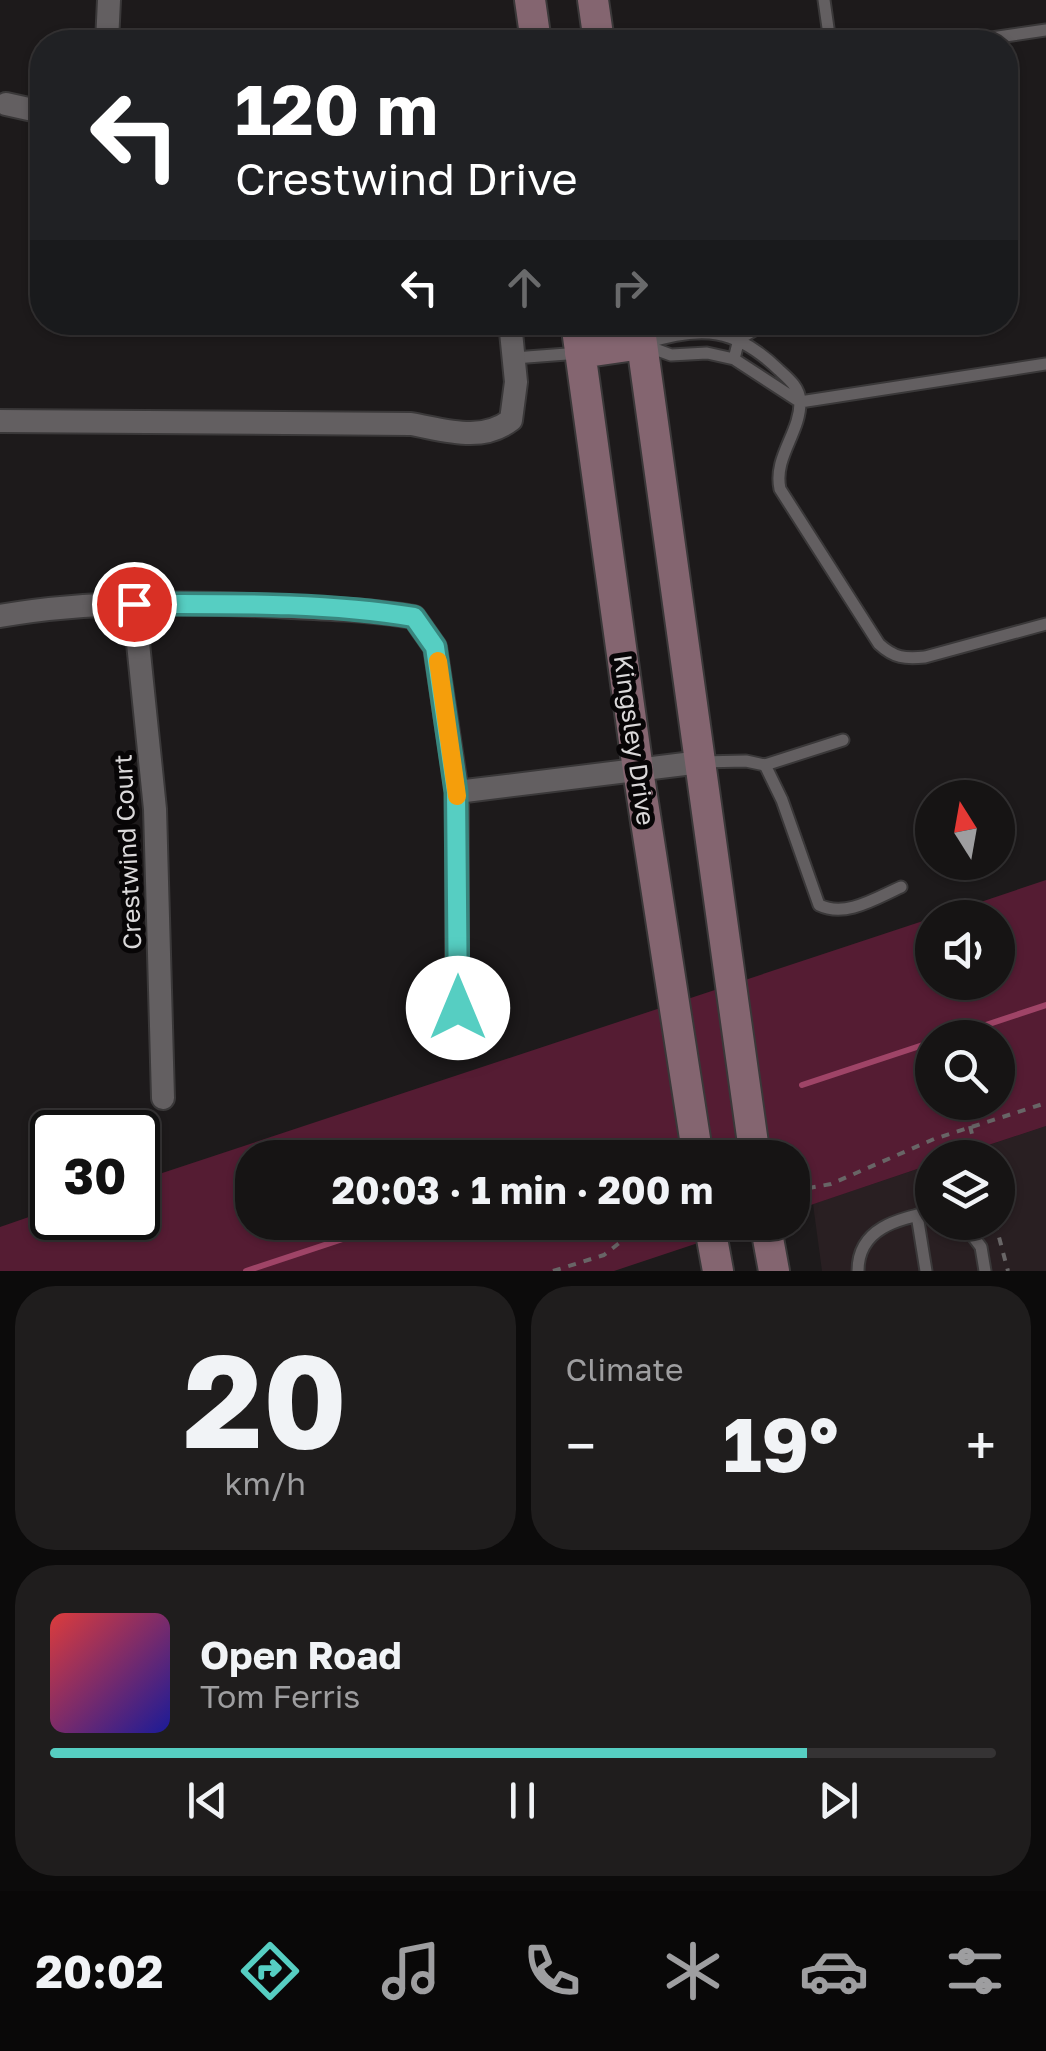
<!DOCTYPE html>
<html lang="en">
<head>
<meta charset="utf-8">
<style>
	:root { --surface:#161414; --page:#1f1d1d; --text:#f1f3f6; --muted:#9e9ea0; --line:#353334; --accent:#56cec2 }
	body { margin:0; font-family:"Golos Text",sans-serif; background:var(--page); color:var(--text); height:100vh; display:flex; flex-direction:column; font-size:38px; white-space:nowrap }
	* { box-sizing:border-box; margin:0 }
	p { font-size:32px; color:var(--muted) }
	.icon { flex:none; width:55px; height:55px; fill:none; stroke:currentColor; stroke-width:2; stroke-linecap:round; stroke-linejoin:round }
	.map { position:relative; height:1271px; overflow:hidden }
	.side { display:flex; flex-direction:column; gap:15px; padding:15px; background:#0c0b0b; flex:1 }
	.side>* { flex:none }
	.top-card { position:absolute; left:30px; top:30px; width:988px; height:305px; border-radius:40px; box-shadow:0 2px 8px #0004,0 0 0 2px var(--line); background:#202124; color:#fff; overflow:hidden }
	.needle { width:65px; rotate:349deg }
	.controls { position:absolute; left:915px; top:780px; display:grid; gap:20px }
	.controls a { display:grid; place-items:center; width:100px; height:100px; border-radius:50%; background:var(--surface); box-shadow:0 2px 8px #0004,0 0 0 2px var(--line); font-size:50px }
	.speed { position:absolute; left:30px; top:1110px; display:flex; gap:20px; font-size:50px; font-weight:700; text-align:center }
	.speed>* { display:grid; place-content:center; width:130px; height:130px; border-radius:50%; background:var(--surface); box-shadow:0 2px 8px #0004,0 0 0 2px var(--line); line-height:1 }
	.speed .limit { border:5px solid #111; border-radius:15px; background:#fff; color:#111 }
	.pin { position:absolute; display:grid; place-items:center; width:85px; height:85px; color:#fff; margin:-42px; border:5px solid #fff; border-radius:50%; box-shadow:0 2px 10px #0007 }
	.me { position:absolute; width:110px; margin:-55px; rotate:0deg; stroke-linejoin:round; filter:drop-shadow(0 0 8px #0008) }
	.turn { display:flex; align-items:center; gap:35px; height:210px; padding:0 40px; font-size:45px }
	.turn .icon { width:130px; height:130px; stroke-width:2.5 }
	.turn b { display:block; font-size:70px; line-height:85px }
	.lanes { display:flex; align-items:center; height:95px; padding:0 40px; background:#0003; justify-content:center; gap:50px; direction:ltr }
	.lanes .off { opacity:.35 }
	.big { font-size:75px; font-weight:700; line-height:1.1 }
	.side .widget { flex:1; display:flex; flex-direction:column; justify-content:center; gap:15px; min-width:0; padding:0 35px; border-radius:40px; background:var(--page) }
	.side .dial { align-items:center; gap:0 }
	.dial b { font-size:130px; line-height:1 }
	.song { display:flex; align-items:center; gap:30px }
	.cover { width:120px; height:120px; border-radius:15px; background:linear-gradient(135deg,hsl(0 70% 55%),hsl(240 70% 35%)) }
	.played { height:10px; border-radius:5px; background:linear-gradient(90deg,var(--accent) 80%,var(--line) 80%) }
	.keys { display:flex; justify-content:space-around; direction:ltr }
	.heat { display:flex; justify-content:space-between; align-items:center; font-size:55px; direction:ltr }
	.side .tiles { flex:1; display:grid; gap:15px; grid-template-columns:1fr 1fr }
	.widget:last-child { grid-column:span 2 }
	.trip { position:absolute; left:235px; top:1140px; width:575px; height:100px; border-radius:40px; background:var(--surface); box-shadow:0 2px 8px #0004,0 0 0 2px var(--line); font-weight:700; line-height:100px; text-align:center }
	.tab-bar { display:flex; height:160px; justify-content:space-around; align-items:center; background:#090808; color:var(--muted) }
	.tab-bar .icon { width:70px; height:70px }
	.tab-bar .active { color:var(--accent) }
	.tab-bar b { font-size:45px; color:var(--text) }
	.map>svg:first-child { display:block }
</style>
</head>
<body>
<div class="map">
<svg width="1046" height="1271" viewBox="0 0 1046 1271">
	<rect width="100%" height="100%" fill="#1d1a1b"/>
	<path fill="#291f22" d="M1046 1126V1271H822L813 1204 932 1164V1222H998V1158L952 1157Z"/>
	<path fill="#551c33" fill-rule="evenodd" d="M1046 880V1126L952 1157 932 1158V1164L793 1211 792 1158H252V1222L758 1223 614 1271H0V1227L52 1209V1218H138V1181L932 918V982H998V918H933ZM932 1038H998V1102H932Z"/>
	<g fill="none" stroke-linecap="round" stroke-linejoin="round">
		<path stroke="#9f4467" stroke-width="6" d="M947 1038 1046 1005
			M802 1085 932 1042
			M592 1158 642 1141
			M246 1271 394 1222"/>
		<g stroke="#3a3839" stroke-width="15">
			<path id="service" d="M824 0 830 42
				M964 42 1046 30
				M646 343C702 325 736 328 779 370 789 379 799 387 800 401 801 432 773 457 780 489L879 644C894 658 905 659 925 657L1046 624
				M644 345 671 355 707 353 734 359 800 402 1046 364
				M514 358 580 353
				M734 359 739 339 768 322
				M701 762 746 761 765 765 843 740
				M765 765 782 800 819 905C846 918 876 898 901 887
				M917 1215 926 1271
				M962 1222 981 1247 985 1271
				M858 1271C858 1228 898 1219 932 1212"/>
		</g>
		<g stroke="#3a3839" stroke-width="26">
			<path id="minor" d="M107 42 109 0
				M6 104 42 112
				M0 421 411 424C445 430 481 443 511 420L516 382 510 322
				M134 604 155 809 163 1098
				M0 616C91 600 184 602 276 606 322 609 369 609 414 617L435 647 457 792V1008
				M457 792 701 762"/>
		</g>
		<g stroke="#3a3839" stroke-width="34">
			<path id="secondary" d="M530 0 536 42
				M593 0 599 42
				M576 322 638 770 698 1158
				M639 322 755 1158
				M580 353 642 344
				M709 1222 718 1271
				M765 1222 774 1271"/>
		</g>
		<path stroke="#686566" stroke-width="4" stroke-dasharray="8 8" stroke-linecap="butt" d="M970 1126 978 1158
			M792 1191 831 1184 934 1139 1046 1103
			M995 1222 1008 1271
			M553 1271 604 1255 646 1222"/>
		<use href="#service" stroke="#635f61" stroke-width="11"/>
		<use href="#minor" stroke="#635f61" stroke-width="22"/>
		<use href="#secondary" stroke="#846570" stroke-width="30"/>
	</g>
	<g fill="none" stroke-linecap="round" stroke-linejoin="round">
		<g stroke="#38867e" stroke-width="25">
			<path id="route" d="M134 604C227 604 322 602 414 617L435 647 456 792 458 1008"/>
		</g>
		<use href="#route" stroke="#56cec2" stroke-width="18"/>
		<path stroke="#f59e0b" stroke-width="18" d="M438 661 457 796"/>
	</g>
	<g text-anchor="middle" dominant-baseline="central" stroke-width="10" stroke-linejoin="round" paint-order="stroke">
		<g font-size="25" fill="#dad8d9" stroke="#070506">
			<text transform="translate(635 740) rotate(82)">Kingsley Drive</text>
			<text transform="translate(127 852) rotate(-93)">Crestwind Court</text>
		</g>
	</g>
</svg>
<div class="controls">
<a><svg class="needle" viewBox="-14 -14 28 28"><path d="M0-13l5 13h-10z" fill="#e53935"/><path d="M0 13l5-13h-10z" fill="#9e9ea0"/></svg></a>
<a><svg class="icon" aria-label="sound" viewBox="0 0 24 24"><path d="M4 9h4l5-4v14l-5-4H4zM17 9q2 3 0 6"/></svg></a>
<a><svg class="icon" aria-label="search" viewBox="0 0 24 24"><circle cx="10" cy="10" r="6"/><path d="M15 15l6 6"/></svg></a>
<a><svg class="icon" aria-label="layers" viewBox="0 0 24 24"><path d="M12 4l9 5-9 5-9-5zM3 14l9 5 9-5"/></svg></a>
</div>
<div class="speed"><div class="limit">30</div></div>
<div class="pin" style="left:134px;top:604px;background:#d93025"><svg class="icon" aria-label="arrive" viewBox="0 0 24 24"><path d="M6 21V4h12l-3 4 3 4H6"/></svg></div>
<svg class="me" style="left:458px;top:1008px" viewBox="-20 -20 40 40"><circle r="19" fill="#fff"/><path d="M0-13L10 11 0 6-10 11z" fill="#56cec2"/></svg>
<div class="trip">20:03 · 1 min · 200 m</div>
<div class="top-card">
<div class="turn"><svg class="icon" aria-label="left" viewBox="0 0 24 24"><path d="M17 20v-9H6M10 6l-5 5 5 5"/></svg><div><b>120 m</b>Crestwind Drive</div></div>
<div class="lanes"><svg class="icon" aria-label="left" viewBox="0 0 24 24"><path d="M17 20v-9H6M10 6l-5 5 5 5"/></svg><svg class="icon off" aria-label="ahead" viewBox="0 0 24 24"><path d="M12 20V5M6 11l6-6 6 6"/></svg><svg class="icon off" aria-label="right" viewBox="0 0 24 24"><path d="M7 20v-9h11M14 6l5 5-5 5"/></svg></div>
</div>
</div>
<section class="side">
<div class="tiles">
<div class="widget dial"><b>20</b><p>km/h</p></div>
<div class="widget"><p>Climate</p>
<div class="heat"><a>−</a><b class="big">19°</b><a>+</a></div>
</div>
<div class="widget">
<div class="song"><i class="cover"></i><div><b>Open Road</b><p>Tom Ferris</p></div></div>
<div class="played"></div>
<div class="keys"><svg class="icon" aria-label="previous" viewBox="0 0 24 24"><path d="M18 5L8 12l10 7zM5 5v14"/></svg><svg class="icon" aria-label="pause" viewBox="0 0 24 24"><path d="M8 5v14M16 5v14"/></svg><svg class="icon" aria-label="next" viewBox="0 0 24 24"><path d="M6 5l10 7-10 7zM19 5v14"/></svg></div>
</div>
</div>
</section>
<nav class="tab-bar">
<b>20:02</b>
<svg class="icon active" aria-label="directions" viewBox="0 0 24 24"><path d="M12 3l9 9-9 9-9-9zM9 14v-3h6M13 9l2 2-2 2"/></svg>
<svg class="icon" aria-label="music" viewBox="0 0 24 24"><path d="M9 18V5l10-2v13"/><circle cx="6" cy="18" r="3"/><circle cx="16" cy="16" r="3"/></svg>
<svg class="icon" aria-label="phone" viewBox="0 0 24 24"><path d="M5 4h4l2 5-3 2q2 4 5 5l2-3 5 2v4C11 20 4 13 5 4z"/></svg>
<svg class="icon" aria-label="climate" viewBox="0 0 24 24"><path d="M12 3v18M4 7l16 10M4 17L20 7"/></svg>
<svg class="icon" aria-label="car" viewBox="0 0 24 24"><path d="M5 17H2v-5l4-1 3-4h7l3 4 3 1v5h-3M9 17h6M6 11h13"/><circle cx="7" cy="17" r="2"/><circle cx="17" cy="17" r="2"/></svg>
<svg class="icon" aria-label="filters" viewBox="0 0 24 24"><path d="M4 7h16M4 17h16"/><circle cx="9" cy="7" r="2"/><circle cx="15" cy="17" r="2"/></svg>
</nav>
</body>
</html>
